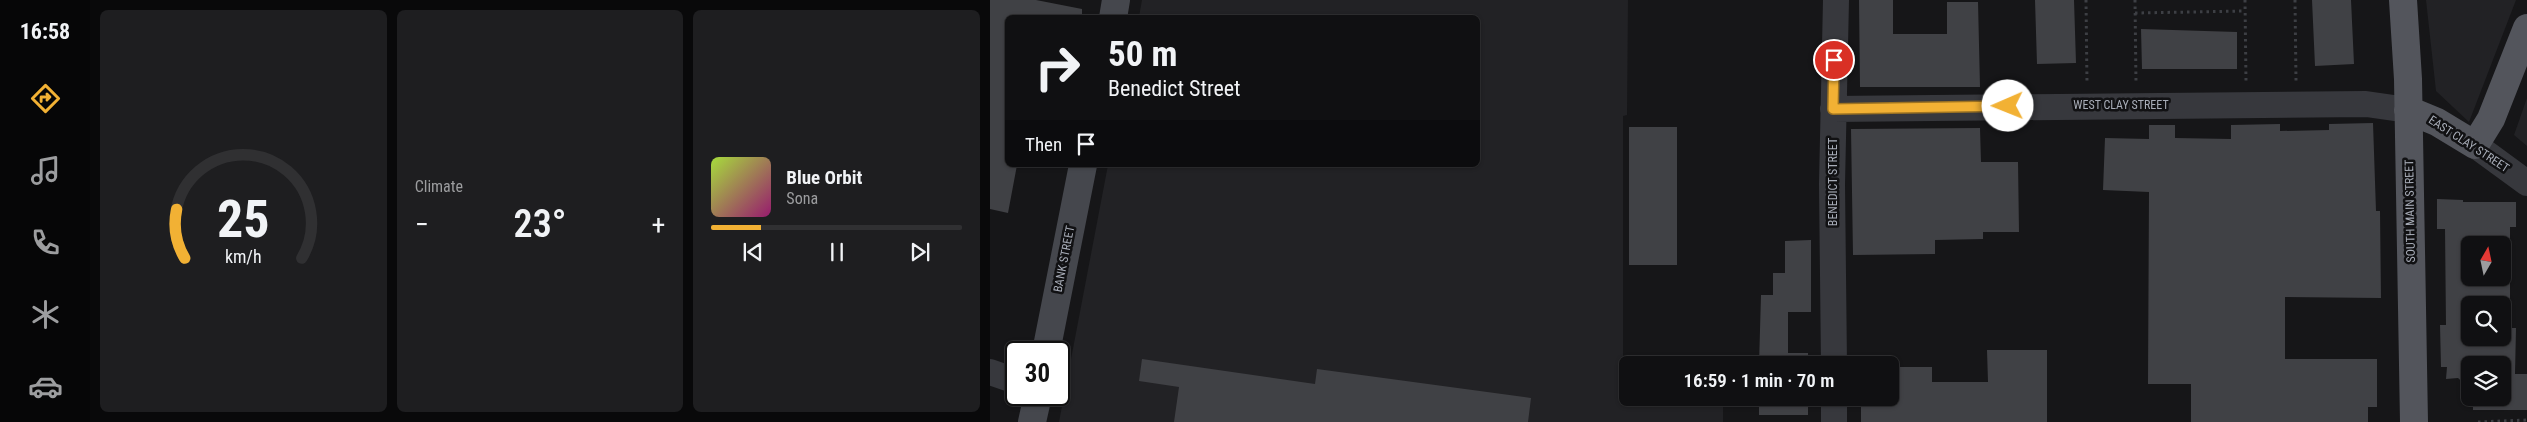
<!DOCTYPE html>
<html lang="en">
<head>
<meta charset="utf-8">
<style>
	:root { --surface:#101012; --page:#1e1e20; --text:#f1f3f6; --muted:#9c9d9f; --line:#303032; --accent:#f2b134 }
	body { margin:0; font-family:"Roboto Condensed",sans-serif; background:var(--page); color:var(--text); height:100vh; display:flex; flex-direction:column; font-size:19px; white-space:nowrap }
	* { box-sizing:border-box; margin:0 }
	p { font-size:16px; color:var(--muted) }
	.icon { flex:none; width:28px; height:28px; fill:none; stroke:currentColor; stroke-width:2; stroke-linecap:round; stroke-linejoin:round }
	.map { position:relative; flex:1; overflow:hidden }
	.sheet { display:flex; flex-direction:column; gap:10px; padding:10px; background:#09090a; width:900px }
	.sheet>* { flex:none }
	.banner { position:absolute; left:15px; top:15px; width:475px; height:152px; border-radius:8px; box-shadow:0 1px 4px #0004,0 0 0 1px var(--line); background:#101012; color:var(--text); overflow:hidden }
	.needle { width:32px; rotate:9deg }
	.fabs { position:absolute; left:1471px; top:236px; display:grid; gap:10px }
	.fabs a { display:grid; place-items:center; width:50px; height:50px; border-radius:8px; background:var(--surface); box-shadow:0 1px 4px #0004,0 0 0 1px var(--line); font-size:25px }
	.speed { position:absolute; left:15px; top:341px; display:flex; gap:10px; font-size:25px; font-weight:700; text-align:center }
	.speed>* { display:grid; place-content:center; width:65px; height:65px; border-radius:50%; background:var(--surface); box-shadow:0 1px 4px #0004,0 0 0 1px var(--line); line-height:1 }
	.speed .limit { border:2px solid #111; border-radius:8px; background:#fff; color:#111 }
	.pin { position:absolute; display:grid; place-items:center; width:42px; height:42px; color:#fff; margin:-21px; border:2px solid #fff; border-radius:50%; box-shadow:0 1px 5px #0007 }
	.me { position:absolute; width:55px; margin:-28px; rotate:269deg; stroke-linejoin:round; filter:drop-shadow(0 0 4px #0008) }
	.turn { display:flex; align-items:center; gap:18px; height:105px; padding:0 20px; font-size:22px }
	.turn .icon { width:65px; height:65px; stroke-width:2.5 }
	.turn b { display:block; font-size:35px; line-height:42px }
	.then { display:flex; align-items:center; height:48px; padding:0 20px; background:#0003; gap:10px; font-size:19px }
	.big { font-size:38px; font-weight:600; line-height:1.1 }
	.sheet .card { flex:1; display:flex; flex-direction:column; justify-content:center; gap:8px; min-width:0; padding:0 18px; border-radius:8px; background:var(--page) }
	.sheet .dial { align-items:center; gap:0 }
	.dial svg { height:130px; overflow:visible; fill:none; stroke:var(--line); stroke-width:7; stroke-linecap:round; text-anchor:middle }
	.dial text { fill:var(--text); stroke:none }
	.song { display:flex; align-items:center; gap:15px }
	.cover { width:60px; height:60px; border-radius:8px; background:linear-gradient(135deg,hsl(80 70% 55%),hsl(320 70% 35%)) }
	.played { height:5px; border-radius:2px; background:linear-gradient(90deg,var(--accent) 20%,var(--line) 20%) }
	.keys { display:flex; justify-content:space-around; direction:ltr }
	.heat { display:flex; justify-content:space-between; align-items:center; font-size:28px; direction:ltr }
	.sheet .tiles { flex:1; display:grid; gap:10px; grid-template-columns:repeat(3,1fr) }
	.trip { position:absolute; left:629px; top:356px; width:280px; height:50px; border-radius:8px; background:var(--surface); box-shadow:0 1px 4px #0004,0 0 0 1px var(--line); font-weight:600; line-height:50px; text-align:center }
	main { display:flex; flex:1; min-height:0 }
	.dock { display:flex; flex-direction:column; width:90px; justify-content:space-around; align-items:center; background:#060607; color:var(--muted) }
	.dock .icon { width:35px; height:35px }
	.dock .active { color:var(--accent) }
	.dock b { font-size:22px; color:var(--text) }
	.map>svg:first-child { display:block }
</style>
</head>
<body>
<main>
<nav class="dock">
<b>16:58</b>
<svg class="icon active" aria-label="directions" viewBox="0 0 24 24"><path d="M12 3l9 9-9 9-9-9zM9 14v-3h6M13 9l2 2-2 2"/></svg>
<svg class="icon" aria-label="music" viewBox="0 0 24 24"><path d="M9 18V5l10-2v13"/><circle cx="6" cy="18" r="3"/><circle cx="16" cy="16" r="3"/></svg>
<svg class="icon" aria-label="phone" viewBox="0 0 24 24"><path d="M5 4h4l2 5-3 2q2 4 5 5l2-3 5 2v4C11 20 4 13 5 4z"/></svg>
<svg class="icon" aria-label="climate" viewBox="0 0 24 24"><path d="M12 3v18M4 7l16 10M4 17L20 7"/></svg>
<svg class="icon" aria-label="car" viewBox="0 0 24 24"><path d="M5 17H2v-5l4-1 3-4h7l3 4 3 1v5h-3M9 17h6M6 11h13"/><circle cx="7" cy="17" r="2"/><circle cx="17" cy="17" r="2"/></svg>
</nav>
<section class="sheet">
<div class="tiles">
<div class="card dial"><svg viewBox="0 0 100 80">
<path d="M14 69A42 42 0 1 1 86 69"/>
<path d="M14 69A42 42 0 0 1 9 39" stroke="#f2b134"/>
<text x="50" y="56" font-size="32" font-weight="700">25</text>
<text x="50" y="72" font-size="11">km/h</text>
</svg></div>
<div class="card"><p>Climate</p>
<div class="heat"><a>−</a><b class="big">23°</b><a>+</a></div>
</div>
<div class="card">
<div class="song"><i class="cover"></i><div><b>Blue Orbit</b><p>Sona</p></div></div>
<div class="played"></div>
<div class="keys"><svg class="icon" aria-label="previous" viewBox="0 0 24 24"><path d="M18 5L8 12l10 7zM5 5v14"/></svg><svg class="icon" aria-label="pause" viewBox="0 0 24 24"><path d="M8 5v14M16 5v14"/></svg><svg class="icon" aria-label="next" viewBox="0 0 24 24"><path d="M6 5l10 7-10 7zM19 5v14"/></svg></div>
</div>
</div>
</section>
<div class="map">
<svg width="1537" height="422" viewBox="0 0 1537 422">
	<rect width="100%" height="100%" fill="#161618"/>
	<path fill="#222225" d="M152 0H638L637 115 633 116V360L733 358V365H638V398H733V422H69L118 165H488V18L149 17Z
		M1436 0H1526L1479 122 1446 91Z
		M1537 98V146L1524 135Z"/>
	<path fill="#404145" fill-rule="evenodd" d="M0 0H46L92 9V18H18V165H27L18 213 0 209Z
		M869 0H903V34H957V2H988L990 87H870Z
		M1045 0H1084L1086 63 1047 64Z
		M1322 0H1361L1364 64 1325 66Z
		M1151 29 1247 32V69H1152Z
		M1383 123 1386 211H1390L1391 298 1295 297V359H1387V407H1378V422H1201V384H1158L1159 192 1113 190 1115 138 1159 139V125H1185V138L1241 139V125L1290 124V131L1339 130V124Z
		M639 127H687V265H639Z
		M990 128 991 162H1028L1029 232H993V239L945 240V254L863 255 861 129Z
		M1447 199 1473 200V202H1526V227H1520V328H1526L1525 374H1537V410H1483V398H1512V365H1480V389L1468 378 1456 379 1457 367H1451L1450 325H1456L1455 229H1447ZM1480 245H1512V278H1480ZM1480 305H1512V338H1480Z
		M821 240V312H798V353H818V365H769L771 295H783V273H795V241Z
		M997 350H1057V422H871V398H900L901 367H942V382H998Z
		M152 359 325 384 327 369 541 398 538 422H184L189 387 149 381Z
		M769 398H818V415H769Z"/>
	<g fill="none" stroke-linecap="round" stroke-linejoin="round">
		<path stroke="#3d3f44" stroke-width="3" stroke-dasharray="2.5 4" stroke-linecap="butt" d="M1096 0 1097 84
			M1145 0 1146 84
			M1255 0 1256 82
			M1305 0 1306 81
			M1145 13 1255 11
			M1488 422 1537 420"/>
		<path stroke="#37383d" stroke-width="26" d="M843 109 1376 104 1418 110
			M1485 145 1537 183
			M844 365 842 184 846 0
			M0 372 26 381
			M844 398V422"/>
		<path stroke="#45474d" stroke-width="28" d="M123 18 126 0
			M56 352 93 165
			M42 422 48 395"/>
		<path stroke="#53555c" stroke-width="28" d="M1413 0 1418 79 1424 422
			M1418 110 1447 122 1485 145 1501 119 1537 28"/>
	</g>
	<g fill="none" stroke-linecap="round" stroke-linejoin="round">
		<g stroke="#9d7322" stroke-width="12">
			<path id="route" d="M844 60 843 109 1018 106"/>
		</g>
		<use href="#route" stroke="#f2b134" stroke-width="9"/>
	</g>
	<g text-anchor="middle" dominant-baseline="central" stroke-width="5" stroke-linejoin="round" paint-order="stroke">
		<g font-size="12" fill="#a8adb8" stroke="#111113">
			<text x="1131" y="105">WEST CLAY STREET</text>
			<text transform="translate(1479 144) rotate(33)">EAST CLAY STREET</text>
			<text transform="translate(843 182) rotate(-90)">BENEDICT STREET</text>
			<text transform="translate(1420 211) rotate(-91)">SOUTH MAIN STREET</text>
			<text transform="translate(74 259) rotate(-79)">BANK STREET</text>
		</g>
	</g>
</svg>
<div class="fabs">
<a><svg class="needle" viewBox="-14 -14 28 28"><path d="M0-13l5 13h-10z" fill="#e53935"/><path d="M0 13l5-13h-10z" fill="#9c9d9f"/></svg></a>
<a><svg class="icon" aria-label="search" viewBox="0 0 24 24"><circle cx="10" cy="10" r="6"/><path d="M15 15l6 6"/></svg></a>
<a><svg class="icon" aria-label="layers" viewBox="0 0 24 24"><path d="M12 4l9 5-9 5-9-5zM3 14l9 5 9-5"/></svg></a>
</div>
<div class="speed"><div class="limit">30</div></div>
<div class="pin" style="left:844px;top:60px;background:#d93025"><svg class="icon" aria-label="arrive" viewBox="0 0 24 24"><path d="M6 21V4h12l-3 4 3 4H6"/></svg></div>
<svg class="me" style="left:1018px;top:106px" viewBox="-20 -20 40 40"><circle r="19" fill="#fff"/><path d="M0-13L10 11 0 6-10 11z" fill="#f2b134"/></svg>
<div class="trip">16:59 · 1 min · 70 m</div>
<div class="banner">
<div class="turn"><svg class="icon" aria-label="right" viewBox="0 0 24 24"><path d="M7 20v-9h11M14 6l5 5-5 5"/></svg><div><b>50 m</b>Benedict Street</div></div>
<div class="then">Then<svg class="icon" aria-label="arrive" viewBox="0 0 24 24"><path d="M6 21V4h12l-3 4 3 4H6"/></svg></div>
</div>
</div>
</main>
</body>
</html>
